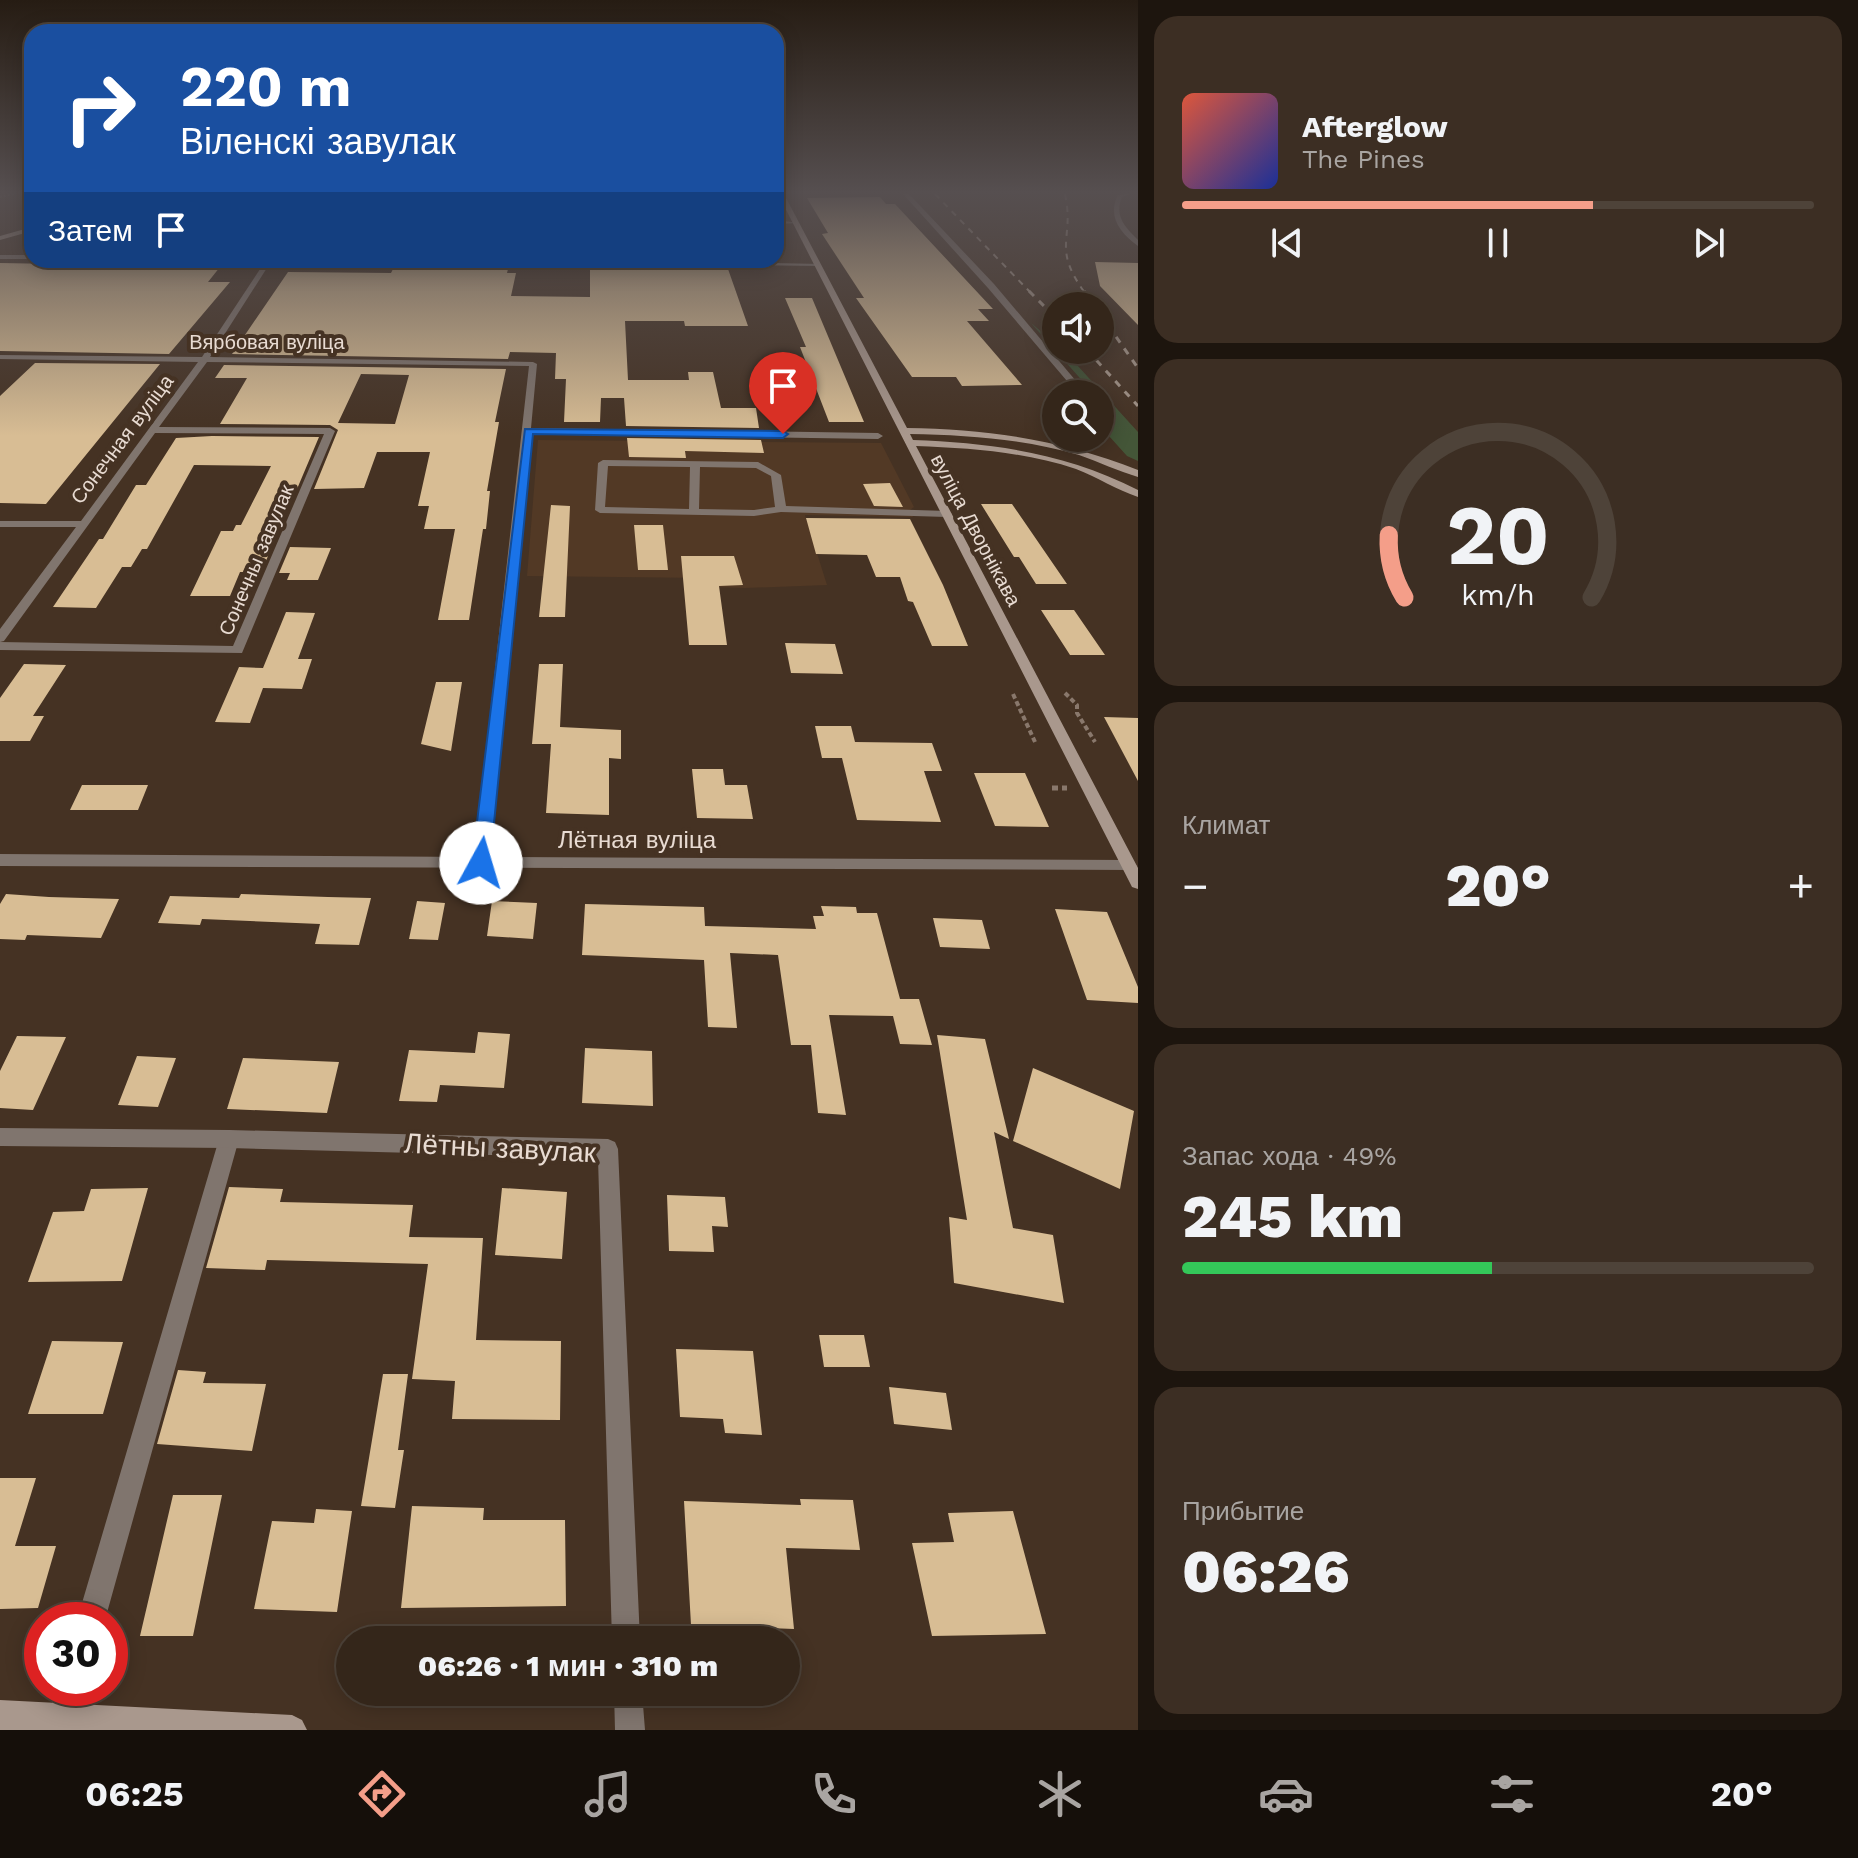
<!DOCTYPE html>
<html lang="ru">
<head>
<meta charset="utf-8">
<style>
	:root { --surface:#34261a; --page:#3c2e23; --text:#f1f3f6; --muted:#a9a5a2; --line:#4e4339; --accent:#f49e89 }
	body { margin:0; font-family:"Work Sans",sans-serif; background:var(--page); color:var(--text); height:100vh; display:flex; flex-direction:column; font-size:30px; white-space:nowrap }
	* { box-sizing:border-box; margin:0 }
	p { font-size:26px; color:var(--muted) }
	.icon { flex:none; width:44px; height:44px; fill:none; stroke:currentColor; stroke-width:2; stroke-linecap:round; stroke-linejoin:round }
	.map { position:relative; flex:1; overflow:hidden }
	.panel { display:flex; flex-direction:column; gap:16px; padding:16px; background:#1d150e; width:720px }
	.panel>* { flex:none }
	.hud { position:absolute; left:24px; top:24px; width:760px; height:244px; border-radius:24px; box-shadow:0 4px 20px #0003,0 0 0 2px var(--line); background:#1a4fa0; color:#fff; overflow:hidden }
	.controls { position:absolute; left:1042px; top:292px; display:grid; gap:16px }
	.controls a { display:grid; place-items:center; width:72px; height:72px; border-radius:50%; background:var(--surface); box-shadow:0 4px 20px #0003,0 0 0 2px var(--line); font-size:40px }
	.speed { position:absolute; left:24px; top:1602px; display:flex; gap:16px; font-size:40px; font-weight:700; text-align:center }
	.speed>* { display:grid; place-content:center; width:104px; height:104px; border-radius:50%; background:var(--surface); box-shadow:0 4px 20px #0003,0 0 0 2px var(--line); line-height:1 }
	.speed .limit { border:12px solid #d22; background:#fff; color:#111 }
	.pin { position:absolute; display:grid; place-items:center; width:68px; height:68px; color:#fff; margin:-82px -34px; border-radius:50% 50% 50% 0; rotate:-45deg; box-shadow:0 0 8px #0007 }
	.pin .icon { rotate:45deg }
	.me { position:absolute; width:88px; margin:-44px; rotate:6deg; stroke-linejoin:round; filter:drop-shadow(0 0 6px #0008) }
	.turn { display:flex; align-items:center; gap:28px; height:168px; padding:0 24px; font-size:36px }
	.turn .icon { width:104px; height:104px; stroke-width:2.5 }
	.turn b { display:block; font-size:56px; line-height:68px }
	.then { display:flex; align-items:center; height:76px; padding:0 24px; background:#0003; gap:16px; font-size:30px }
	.big { font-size:60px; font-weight:800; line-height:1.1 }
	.panel .tile { flex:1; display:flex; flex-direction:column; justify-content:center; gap:12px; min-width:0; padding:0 28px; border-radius:24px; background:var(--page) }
	.panel .dial { align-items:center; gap:0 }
	.dial svg { height:208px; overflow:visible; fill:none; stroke:var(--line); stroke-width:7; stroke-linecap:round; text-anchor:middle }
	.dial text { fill:var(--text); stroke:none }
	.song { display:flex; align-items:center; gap:24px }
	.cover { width:96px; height:96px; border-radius:12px; background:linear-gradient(135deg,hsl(10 70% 55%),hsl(230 70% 35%)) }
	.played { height:8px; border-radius:4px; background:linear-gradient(90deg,var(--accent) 65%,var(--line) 65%) }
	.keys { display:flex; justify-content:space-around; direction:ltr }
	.heat { display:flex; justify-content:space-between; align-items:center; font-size:44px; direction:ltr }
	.charge { height:12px; border-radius:6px; background:linear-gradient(90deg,#34c759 49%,var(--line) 0) }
	.trip { position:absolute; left:336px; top:1626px; width:464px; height:80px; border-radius:40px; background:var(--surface); box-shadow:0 4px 20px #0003,0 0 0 2px var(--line); font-weight:800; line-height:80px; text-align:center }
	.tabs { display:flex; height:128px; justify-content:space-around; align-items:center; background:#150f0a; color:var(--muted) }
	.tabs .icon { width:56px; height:56px }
	.tabs .active { color:var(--accent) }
	.tabs b { font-size:36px; color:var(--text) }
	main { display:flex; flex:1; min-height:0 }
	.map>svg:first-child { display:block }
</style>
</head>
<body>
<main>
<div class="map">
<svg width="1138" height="1730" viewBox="0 0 1138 1730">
	<rect width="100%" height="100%" fill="#453223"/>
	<path fill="#523925" d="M538 440 881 443 914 507 910 510 913 517 805 515 827 585 745 588 710 587 707 578 527 576Z"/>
	<path fill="#445638" d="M1031 323 1056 344V350L1067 354 1138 432V461L1127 456 1100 426V421L1109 420 1100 404V394H1094Z"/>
	<path fill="#d8bd94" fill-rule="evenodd" d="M880 197 886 204H895L993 309H978L989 321H967L1022 385 962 386 956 377H912L856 298H864L822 234 828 233 807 198Z
		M1095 262 1138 263V325L1100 286Z
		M0 263 220 267 208 282H230L169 354 0 351Z
		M481 265H509L507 273H516L511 296 590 297V268L728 269 748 326H685L684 321H625L628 380H689L688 372H713L721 408H756L759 428 626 426 624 398H601L600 422H564L566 379H555L556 353 510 352 508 359 232 354 288 272 391 273 394 267H480Z
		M785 298H812L864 422H829L800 347H806Z
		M35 363 160 364 46 504 0 503V396Z
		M224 365 506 369 495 422H499L487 491H490L486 529H483L469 620H438L455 529H424L429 506H418L430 452H377L364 488 314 489 338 430 330 425 220 424 247 378H215ZM361 374 409 375 395 424 338 423Z
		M212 436 319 437 297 489H290L264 547H272L261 572H240L230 596H190L221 531H233L236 525H241L271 466 194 465 147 549H142L131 567H122L96 608 53 607 99 539H103L136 485H146L176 438Z
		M627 438 761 440 764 453 685 451 686 458 629 457Z
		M890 483 903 507 874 506 863 484Z
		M981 504H1012L1067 584H1036L1019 557H1014Z
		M551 505 570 506 565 617H539Z
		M806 518 910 519 943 585 968 646H932L913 602 908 601 900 577H876L867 555 816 554Z
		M634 525H663L668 570H638Z
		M290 547 331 548 318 580H287L290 573H279Z
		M681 556H734L743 585 719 586 727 645H689Z
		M1041 610H1074L1105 655H1070Z
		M286 612 315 613 298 659H312L302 689 263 688 250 723 215 722 239 667 263 668Z
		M785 643 835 644 843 674 791 673Z
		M24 664 66 665 33 716H44L30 741H0V698Z
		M539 664H563L560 727 621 730V759L609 758V815L546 813 551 744H532Z
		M436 682H462L451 751 421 744Z
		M1104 717 1138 718V781Z
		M815 726H851L855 742 932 743 942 771H924L941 822 857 820 842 758H822Z
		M692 769H723L725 785H747L753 819 697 818Z
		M974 773H1025L1049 827 995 826Z
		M82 785H148L138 810H70Z
		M6 894 49 897 119 899 101 938 27 935 25 940 0 939V904Z
		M241 894 328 897 371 898 359 945 315 944 320 924 202 919 200 925 158 923 170 896 239 898Z
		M417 901 445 903 438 940 409 939Z
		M492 901 537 903 533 939 487 936Z
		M585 904 704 907 705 926 816 929 813 916H824L821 906 856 907 857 913H877L900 999H919L932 1045 900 1044 893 1016 829 1015 846 1115 818 1113 811 1045H791L778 955 730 953 737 1028 708 1027 704 960 582 955Z
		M1055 909 1107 912 1138 987V1003L1087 1000Z
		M933 918 982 920 990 949 940 947Z
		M478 1032 510 1034 504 1088 440 1085 437 1102 399 1101 409 1050 475 1053Z
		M937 1035 985 1039 1009 1139 994 1132 1013 1228 1053 1235 1064 1303 954 1283 949 1217 967 1220Z
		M17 1036 66 1037 33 1110 0 1108V1071Z
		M585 1048 652 1051 653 1106 582 1103Z
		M137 1056 176 1058 158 1107 118 1105Z
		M243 1058 339 1062 327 1113 227 1109Z
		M1033 1068 1134 1111 1120 1189 1013 1141Z
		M229 1187 283 1189 280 1202 413 1205 409 1237 483 1238 476 1340 561 1341 560 1420 452 1419 455 1381 412 1379 428 1264 267 1260 265 1270 206 1268Z
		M148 1188 122 1281 28 1282 53 1212 84 1211 91 1189Z
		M502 1188 567 1192 562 1259 495 1255Z
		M667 1195 725 1197 728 1227 712 1226 714 1252 669 1251Z
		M819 1335H864L870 1367H824Z
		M52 1341 123 1342 103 1414H28Z
		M676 1349 753 1351 762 1435 725 1433 723 1419 680 1417Z
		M178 1370 206 1372 203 1383 266 1384 252 1451 157 1444Z
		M383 1374H408L398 1450H404L395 1508 361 1506Z
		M889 1387 946 1393 952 1430 894 1424Z
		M0 1478H36L15 1546H56L38 1608 0 1609Z
		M173 1495H222L193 1636H140Z
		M800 1499 853 1500 860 1550 786 1548 794 1629 691 1625 684 1501 801 1505Z
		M412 1506 484 1508 483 1520H565L566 1606 401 1608Z
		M316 1509 352 1511 337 1612 254 1609 272 1521 314 1523Z
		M1013 1511 1046 1634 932 1636 912 1543 954 1542 948 1513Z"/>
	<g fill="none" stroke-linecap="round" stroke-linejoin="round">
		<path stroke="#89786c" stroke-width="2" stroke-dasharray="2 2" stroke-linecap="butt" d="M0 197 14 194"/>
		<path stroke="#89786c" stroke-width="4" stroke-dasharray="5 3" stroke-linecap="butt" d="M1065 693 1077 705V713L1095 742
			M1013 694 1035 742"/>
		<path stroke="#89786c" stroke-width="5" stroke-dasharray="6 4" stroke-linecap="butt" d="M1052 788H1067"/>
		<path fill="#80756e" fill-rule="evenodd" d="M903 194H909L994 284 1087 394H1078L988 288Z
			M1130 194 1122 197C1114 216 1125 227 1138 240V246C1120 233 1107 216 1118 195Z
			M776 220 799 223 776 224Z
			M603 460 758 462 781 475 786 506 947 511 952 514 947 517 781 512 754 516 600 513 595 510 598 463ZM608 466 690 467 689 509 605 507ZM700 467 756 468 771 476 775 507 754 510 699 509Z
			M229 1130 236 1132 239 1139 105 1620H77L219 1139 222 1132Z
			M57 1688H85L72 1728H52L47 1718Z"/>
		<path fill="#80756e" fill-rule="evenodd" d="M0 255H32V259H0Z
			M266 260H272L210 357 533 362 537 364 531 428 878 433 883 436 878 439 530 434 490 857 1129 860 1137 866 1135 870 0 866V854L474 857 529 366 207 362 159 427 330 428 335 431 242 653 0 650V642L233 646 324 434 155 433 4 641 0 642V629L76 527H0V521H81L198 362 0 359V355L202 357Z
			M406 260H617L821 264 818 266Z
			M0 1128 229 1130 608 1139 615 1142 618 1149 640 1640H612L598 1158 229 1148 0 1146Z
			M614 1692H642L645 1730H615Z"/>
		<path fill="#a9988d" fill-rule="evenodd" d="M778 194H784L907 428C987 429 1063 440 1138 470V477C1118 471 1099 462 1079 455 1024 439 967 435 910 434L913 440C993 443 1066 453 1138 490V497C1117 490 1097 477 1076 469 1024 452 971 448 916 446L1138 868V889L1132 887 1130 883Z
			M32 227V231L0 240V236Z
			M0 1700 292 1715 302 1720 307 1730H0Z"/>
		<path stroke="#a6978b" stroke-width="2" stroke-dasharray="6 6" stroke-linecap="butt" d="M935 194 1031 293
			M1065 194C1075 240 1051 246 1085 293"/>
		<path stroke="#a6978b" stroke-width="3" stroke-dasharray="7 7" stroke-linecap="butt" d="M1029 291 1056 318
			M1084 291 1095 306
			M1100 314 1138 368
			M1087 350 1138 406"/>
	</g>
	<linearGradient id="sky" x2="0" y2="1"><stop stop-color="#261c13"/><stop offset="0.44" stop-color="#564f50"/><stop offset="1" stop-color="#564f50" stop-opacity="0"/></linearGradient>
	<rect width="1138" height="436" fill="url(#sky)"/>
	<path fill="#1a73e8" stroke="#114b97" stroke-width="2" d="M525 429 783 431 788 434 783 438 533 434 490 863 481 870 472 863Z"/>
	<g text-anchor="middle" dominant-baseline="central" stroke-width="8" stroke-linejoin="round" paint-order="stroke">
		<g font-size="20" fill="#e8dbd2" stroke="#453223">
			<text x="267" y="342">Вярбовая вуліца</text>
			<text transform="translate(122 439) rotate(-53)">Сонечная вуліца</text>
			<text transform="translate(976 530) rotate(62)">вуліца Дворнікава</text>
			<text transform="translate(256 560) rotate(-67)">Сонечны завулак</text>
		</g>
		<g font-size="24" fill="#e8dbd2" stroke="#453223">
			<text x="637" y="840">Лётная вуліца</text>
		</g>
		<g font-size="28" fill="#e8dbd2" stroke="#453223">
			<text transform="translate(500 1148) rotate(3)">Лётны завулак</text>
		</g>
	</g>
</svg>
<div class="controls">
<a><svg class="icon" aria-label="sound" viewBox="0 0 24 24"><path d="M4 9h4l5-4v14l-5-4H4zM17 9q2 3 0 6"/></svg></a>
<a><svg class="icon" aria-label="search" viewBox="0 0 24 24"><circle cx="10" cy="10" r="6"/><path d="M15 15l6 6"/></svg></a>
</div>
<div class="speed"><div class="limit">30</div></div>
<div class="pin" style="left:783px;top:434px;background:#d93025"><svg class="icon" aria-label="arrive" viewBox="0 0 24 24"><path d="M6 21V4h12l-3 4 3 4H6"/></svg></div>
<svg class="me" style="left:481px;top:863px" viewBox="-20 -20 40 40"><circle r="19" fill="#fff"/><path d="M0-13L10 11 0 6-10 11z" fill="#1a73e8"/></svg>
<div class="trip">06:26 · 1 мин · 310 m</div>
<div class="hud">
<div class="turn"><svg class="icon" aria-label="right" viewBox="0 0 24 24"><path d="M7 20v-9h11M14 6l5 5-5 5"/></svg><div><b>220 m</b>Віленскі завулак</div></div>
<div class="then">Затем<svg class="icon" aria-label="arrive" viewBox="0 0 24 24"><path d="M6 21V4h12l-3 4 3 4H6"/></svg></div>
</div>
</div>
<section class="panel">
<div class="tile">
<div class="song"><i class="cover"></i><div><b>Afterglow</b><p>The Pines</p></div></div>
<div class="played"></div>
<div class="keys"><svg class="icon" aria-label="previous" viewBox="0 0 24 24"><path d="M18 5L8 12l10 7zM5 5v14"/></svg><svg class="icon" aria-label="pause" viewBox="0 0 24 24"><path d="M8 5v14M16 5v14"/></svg><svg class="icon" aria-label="next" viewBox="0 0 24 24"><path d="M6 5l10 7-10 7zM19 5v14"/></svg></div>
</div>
<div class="tile dial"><svg viewBox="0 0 100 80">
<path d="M14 69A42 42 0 1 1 86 69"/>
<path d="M14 69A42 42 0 0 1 8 45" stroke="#f49e89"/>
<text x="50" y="56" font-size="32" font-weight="700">20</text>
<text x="50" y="72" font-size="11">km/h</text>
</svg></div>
<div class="tile"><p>Климат</p>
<div class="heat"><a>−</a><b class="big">20°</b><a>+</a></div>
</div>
<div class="tile"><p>Запас хода · 49%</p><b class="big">245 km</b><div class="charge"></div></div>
<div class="tile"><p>Прибытие</p><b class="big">06:26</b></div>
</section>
</main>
<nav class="tabs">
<b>06:25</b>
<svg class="icon active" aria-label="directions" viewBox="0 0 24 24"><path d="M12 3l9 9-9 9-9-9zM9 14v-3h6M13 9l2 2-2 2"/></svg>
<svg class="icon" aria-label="music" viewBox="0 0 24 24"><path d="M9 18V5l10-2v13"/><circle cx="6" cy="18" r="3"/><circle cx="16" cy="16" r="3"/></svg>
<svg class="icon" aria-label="phone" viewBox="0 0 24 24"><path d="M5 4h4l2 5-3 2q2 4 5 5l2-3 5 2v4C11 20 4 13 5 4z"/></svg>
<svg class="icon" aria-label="climate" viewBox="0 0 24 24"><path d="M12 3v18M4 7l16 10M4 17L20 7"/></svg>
<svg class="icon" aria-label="car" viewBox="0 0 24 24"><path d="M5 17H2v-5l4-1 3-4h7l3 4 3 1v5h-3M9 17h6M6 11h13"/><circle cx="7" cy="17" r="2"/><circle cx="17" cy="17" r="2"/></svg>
<svg class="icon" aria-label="filters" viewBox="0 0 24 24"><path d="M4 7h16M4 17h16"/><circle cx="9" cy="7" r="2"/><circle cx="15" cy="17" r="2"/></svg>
<b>20°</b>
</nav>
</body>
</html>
